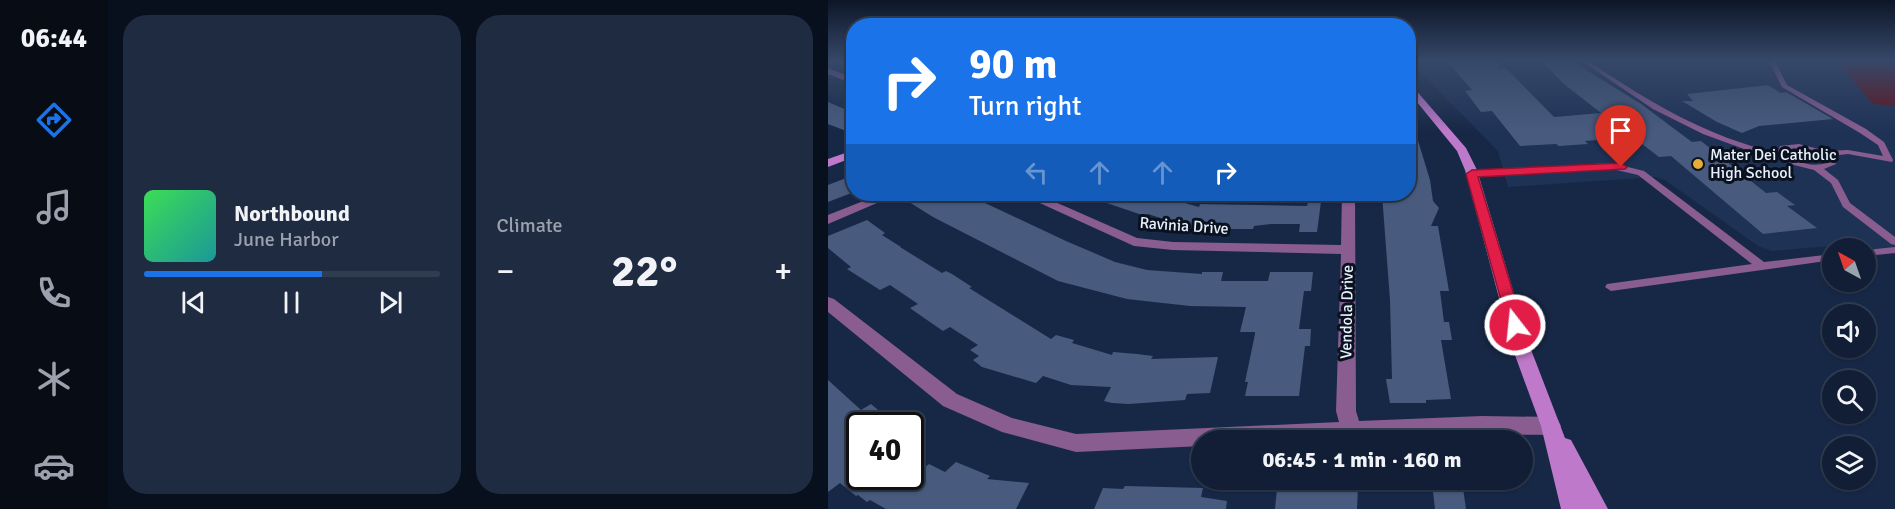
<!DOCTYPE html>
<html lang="en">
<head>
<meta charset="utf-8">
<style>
	:root { --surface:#111e35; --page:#1e2b41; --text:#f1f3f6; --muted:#9ca2ad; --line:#303c50; --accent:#1a73e8 }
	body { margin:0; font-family:Signika,sans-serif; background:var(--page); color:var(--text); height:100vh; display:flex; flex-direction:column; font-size:22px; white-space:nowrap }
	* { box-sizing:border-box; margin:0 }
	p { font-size:20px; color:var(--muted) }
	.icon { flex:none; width:33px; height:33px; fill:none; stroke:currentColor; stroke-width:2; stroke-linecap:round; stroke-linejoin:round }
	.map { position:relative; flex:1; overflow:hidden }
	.side { display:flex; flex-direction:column; gap:15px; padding:15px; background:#09101d; width:720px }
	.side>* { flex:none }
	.banner { position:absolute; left:18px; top:18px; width:570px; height:183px; border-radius:24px; box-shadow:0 2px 4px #0004,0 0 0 2px var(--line); background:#1a73e8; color:#fff; overflow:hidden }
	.needle { width:39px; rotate:320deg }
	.tools { position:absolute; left:994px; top:238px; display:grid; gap:12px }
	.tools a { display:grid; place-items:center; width:54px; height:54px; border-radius:50%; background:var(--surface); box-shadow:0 2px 4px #0004,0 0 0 2px var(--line); font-size:30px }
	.speed { position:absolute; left:18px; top:412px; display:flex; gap:12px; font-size:30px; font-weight:700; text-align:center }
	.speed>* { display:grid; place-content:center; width:78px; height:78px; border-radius:50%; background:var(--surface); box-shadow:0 2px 4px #0004,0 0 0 2px var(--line); line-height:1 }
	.speed .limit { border:3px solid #111; border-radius:9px; background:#fff; color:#111 }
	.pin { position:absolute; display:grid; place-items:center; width:51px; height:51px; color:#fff; margin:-62px -26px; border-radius:50% 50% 50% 0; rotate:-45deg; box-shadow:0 0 6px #0007 }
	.pin .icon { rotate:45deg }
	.me { position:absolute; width:66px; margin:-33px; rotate:344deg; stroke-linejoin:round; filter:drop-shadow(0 0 4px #0008) }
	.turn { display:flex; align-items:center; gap:21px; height:126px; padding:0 24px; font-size:27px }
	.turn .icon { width:78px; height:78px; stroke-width:2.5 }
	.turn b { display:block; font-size:42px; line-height:51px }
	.lanes { display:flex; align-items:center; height:57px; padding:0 24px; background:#0003; justify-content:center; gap:30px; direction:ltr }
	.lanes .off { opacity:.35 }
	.big { font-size:45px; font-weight:800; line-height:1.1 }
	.side .widget { flex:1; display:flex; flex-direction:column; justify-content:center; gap:9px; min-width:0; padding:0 21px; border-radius:24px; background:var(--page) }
	.song { display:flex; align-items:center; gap:18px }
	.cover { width:72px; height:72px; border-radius:9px; background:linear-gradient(135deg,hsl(130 70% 55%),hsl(180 70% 35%)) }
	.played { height:6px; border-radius:3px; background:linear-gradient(90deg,var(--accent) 60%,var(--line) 60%) }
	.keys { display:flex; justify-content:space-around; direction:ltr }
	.heat { display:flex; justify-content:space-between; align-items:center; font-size:33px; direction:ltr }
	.side .tiles { flex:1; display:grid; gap:15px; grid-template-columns:repeat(2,1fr) }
	.trip { position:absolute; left:363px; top:430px; width:342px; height:60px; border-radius:30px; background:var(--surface); box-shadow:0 2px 4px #0004,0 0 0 2px var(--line); font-weight:800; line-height:60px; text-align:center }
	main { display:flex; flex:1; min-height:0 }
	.dock { display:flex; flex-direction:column; width:108px; justify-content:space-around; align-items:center; background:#070c15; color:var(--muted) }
	.dock .icon { width:42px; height:42px }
	.dock .selected { color:var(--accent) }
	.dock b { font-size:27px; color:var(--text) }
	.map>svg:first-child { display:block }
</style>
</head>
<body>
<main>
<nav class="dock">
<b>06:44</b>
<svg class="icon selected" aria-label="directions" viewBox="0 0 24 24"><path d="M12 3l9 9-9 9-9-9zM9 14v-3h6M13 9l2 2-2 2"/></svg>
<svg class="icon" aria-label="music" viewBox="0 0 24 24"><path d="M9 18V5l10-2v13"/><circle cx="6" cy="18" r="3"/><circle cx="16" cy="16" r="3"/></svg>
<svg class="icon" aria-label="phone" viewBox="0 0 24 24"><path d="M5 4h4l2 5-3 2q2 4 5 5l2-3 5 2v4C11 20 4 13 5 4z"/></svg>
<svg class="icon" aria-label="climate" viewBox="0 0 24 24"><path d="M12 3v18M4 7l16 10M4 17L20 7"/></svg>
<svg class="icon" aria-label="car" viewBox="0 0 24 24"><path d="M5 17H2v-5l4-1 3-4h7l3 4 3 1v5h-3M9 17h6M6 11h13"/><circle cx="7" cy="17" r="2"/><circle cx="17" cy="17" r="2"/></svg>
</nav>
<section class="side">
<div class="tiles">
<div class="widget">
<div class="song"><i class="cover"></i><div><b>Northbound</b><p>June Harbor</p></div></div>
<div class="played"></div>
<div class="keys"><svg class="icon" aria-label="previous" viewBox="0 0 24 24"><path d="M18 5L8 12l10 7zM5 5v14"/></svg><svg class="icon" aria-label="pause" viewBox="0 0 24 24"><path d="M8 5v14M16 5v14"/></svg><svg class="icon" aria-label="next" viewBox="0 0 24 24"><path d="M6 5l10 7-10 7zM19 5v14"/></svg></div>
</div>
<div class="widget"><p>Climate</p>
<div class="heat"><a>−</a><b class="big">22°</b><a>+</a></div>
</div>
</div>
</section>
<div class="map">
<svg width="1067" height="509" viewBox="0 0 1067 509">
	<rect width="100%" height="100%" fill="#172847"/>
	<path fill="#1e3256" d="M581 61H1067V254L1025 244 944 251 930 246 837 180 827 177 680 187 670 151Z"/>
	<path fill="#631118" d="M1008 61H1067V106L1045 104Z"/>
	<path fill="#485b7e" d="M619 61H670L671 69 678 68 726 117 773 113 736 84 714 62 744 61 813 104 864 142 873 141 938 193 949 192 967 205 959 206 989 228 935 234 843 156 831 157 805 137 757 141 760 144 731 146 728 144 692 146 664 111 653 112 637 91 644 90Z
		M940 85 953 93 958 92 1005 119 931 126 914 133 889 122 854 101H865L859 94Z
		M0 102 26 113V134L0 124Z
		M584 121 602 180 605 201 611 208 603 226H610L621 291H612L616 322H621L624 340H613L623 399 598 400V403H562L558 379H564L562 300 554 194H580V122Z
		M26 175V192L0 202V185Z
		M100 194H138L238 241 287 262 319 270 374 274V272H395L393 281H440L442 272H485L483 291H476L471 329H483L482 346H477L471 396H417L420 382H417L427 334V332H412L418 307 362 306 299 299 230 281 105 217 81 202Z
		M258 194H326L371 207 372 204 479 206 482 194H494L489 232H471L472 224H443L426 226 425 229H399L401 224 367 222 363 229 345 228 348 223 320 214 317 216 258 196Z
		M39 220 57 233 54 235 73 247H72L114 273 118 271 124 274 144 287 141 288 223 339 228 335 246 340 244 343 284 355 285 352 309 354 325 356 323 359 390 357 382 393 359 394 357 400 301 404 284 403 276 401 283 387 243 385 215 376 208 383 154 367 145 360 151 356 142 350 150 345 122 327 115 331 86 311 82 308 90 304 62 285 52 290 19 269 23 267 0 248V236Z
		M0 380 33 410 43 404 69 426H32V477H82V457L97 467 101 464 117 472 128 462 162 476 159 479 201 483 188 509H58L42 500 39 502 30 495 28 496 12 483 0 492Z
		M614 481H634L638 509H607L604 483Z
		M297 486 375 488 373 497 399 501 398 509H266L275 488 295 489Z
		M490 486 530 487 529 509H447L449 489H489Z"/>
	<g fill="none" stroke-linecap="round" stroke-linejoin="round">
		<path fill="#895d90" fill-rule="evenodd" d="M754 61H760C820 101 880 138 951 153L950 151 952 146 971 144 998 151 1020 150 1055 156 1050 145 1032 133 954 87 941 61H947L959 85 1038 129 1056 142 1065 160 1064 162 1020 154 1003 156 1008 164 996 169 1010 180 1022 203 1067 237V245L1063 244 1015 207 1003 183 986 170 966 165 956 159 927 153 875 134 825 109ZM966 148 991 154 999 163C984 167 968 164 958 151Z
			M784 163 816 171 936 262 1005 254V260L783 291 777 287 779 284 924 264 810 175 784 169 644 177 640 174 644 171Z
			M1067 247V253L1038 256V250Z"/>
		<path fill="#895d90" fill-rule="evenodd" d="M0 68 26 78V84L0 74Z
			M53 194H70L0 224V215Z
			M192 194H209L309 238 345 242 513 245 514 194H527L528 411 531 421 654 416 723 417 730 420 733 426 730 432 723 435C606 433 490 441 374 441V446L248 452 174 432 115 406 0 312V297L6 299 129 394 184 418 248 434 511 422 508 411 513 254 345 250 306 246Z"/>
		<path fill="#bf79ca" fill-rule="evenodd" d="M580 81 638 148 649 170 702 347 737 438 743 440 780 509H733L713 426 684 347 637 170 629 151 580 91Z
			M26 150V157L0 167V159Z"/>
	</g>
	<linearGradient id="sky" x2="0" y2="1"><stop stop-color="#0d1627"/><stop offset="0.46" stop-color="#364869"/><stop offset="1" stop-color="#364869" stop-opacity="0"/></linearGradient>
	<rect width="1067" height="132" fill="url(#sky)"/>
	<path fill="#e11d48" stroke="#92132f" stroke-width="1.5" d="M793 163 799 167 797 169 650 177 695 325 693 329H681L638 174 644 170Z"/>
	<circle fill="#e5ad35" stroke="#0a111f" stroke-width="2" cx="870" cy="164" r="6"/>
	<g text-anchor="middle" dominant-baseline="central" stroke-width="6" stroke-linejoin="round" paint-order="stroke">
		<g font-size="16" fill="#e9f0fd" stroke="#0a111f" text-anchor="start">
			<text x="882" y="155">Mater Dei Catholic<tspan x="882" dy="18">High School</tspan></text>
		</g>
		<g font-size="16" fill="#e9f0fd" stroke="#0a111f">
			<text transform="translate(356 226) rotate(4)">Ravinia Drive</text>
			<text transform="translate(519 312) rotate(-89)">Vendola Drive</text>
		</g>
	</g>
</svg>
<div class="tools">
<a><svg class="needle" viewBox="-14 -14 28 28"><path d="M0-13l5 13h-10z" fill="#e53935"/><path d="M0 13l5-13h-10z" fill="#9ca2ad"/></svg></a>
<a><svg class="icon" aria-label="sound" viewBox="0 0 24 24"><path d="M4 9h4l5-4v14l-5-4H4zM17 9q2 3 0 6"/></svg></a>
<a><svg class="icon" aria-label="search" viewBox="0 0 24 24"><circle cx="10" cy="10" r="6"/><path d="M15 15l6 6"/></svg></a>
<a><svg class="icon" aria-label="layers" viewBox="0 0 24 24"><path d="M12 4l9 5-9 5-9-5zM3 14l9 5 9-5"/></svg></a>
</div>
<div class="speed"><div class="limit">40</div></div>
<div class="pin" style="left:793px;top:167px;background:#d93025"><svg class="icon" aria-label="arrive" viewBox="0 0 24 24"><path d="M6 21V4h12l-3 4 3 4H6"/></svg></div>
<svg class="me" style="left:687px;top:325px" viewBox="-20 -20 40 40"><circle r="17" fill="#e11d48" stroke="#fff" stroke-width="3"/><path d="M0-11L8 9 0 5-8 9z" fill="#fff"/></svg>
<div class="trip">06:45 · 1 min · 160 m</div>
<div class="banner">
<div class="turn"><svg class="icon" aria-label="right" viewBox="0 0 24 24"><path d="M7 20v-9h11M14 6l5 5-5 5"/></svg><div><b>90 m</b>Turn right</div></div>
<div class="lanes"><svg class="icon off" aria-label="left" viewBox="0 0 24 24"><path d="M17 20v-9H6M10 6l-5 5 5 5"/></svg><svg class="icon off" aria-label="ahead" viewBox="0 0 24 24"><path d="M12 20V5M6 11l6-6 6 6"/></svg><svg class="icon off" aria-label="ahead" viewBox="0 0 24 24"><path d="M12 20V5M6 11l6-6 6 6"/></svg><svg class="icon" aria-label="right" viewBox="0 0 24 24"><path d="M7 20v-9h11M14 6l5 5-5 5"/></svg></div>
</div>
</div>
</main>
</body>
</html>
